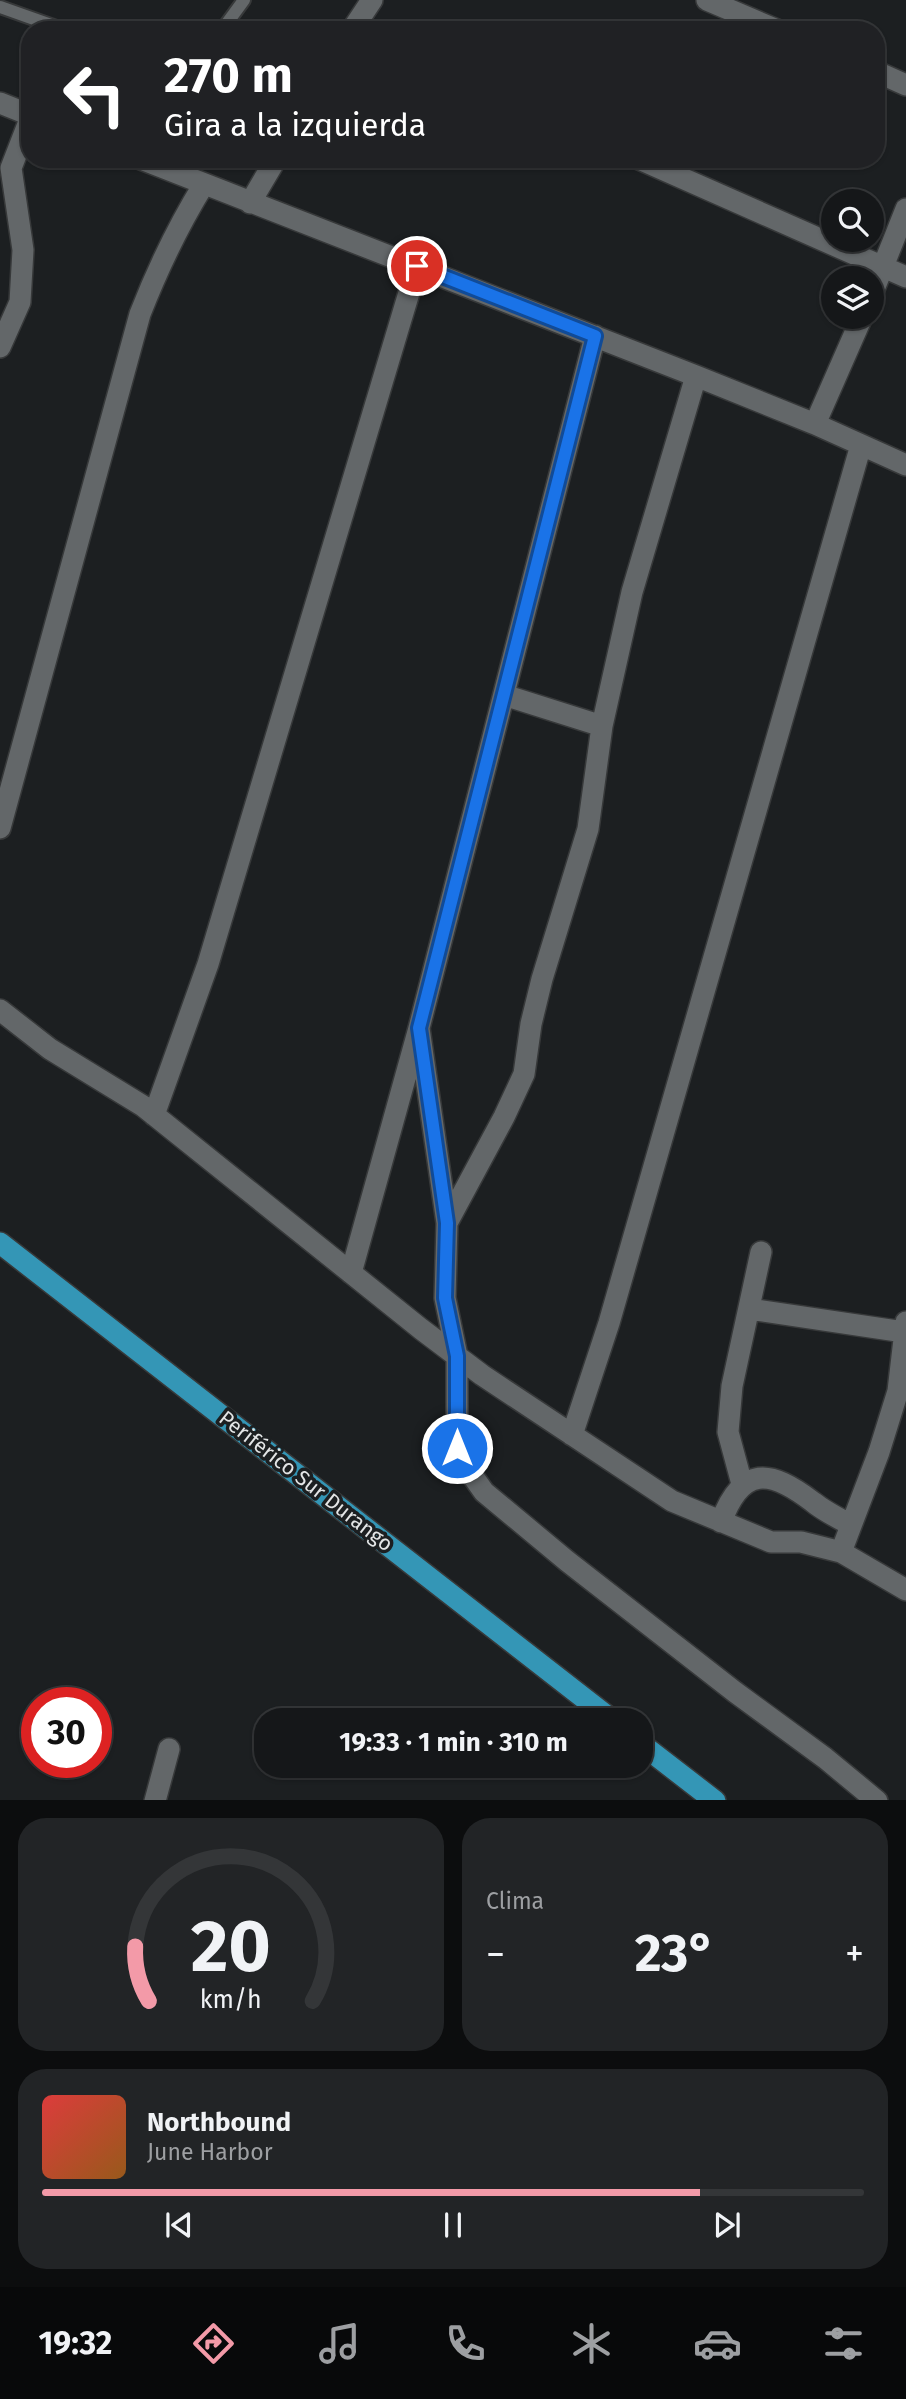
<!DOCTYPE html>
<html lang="es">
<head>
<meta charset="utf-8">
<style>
	:root { --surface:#151719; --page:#222426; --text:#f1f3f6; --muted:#9d9fa2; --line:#343638; --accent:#f39aa8 }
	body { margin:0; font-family:"Fira Sans",sans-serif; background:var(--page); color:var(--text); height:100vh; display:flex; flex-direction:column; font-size:26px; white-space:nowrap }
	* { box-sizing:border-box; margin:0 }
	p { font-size:23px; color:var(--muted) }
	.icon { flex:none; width:38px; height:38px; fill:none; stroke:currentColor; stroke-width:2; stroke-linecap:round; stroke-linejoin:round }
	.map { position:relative; height:1800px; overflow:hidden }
	.side { display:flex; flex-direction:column; gap:18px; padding:18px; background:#0c0d0e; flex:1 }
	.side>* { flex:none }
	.banner { position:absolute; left:21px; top:21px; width:864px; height:147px; border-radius:28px; box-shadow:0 2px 5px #0004,0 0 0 2px var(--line); background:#202124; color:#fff; overflow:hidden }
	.tools { position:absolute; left:821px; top:189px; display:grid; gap:14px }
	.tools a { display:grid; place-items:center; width:63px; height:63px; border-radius:50%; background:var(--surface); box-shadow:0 2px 5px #0004,0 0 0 2px var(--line); font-size:35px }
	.speed { position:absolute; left:21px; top:1687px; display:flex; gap:14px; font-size:35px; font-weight:700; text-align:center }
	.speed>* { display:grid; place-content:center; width:91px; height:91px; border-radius:50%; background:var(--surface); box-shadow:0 2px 5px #0004,0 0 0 2px var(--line); line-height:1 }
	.speed .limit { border:10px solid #d22; background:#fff; color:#111 }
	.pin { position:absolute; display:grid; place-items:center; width:60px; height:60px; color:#fff; margin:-30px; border:4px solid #fff; border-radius:50%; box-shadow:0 2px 7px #0007 }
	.me { position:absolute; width:77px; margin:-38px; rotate:0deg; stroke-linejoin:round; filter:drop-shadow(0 0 5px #0008) }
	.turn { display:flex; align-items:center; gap:24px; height:147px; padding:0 28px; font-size:32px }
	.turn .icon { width:91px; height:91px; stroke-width:2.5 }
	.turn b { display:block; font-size:49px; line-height:60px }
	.big { font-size:52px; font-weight:700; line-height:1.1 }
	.side .card { flex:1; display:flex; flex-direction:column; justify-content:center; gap:10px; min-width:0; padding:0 24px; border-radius:28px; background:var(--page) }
	.side .dial { align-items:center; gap:0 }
	.dial svg { height:182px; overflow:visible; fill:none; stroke:var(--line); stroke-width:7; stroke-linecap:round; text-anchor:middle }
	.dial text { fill:var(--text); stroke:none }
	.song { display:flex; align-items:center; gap:21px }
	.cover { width:84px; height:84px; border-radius:10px; background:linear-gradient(135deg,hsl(0 70% 55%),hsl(30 70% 35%)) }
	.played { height:7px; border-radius:4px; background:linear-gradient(90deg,var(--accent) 80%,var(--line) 80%) }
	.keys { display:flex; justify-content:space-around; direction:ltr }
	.heat { display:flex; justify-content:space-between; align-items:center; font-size:38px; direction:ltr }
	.side .tiles { flex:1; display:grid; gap:18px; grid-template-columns:1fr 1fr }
	.card:last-child { grid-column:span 2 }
	.trip { position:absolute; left:254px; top:1708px; width:399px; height:70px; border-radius:28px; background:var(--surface); box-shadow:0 2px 5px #0004,0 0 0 2px var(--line); font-weight:700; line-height:70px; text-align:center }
	.menu { display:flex; height:112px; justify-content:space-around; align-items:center; background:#08090a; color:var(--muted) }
	.menu .icon { width:49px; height:49px }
	.menu .on { color:var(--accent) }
	.menu b { font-size:32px; color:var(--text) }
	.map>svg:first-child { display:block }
</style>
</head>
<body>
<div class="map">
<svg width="906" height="1801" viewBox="0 0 906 1801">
	<rect width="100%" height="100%" fill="#1c1f21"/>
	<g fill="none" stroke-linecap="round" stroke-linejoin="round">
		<g stroke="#37393a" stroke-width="16">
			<path id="service" d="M0 7 65 30
				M222 30 244 0"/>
		</g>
		<g stroke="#37393a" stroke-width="24">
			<path id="minor" d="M707 0 777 30
				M352 30 372 0
				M877 72 906 85
				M0 103 30 115
				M141 159 696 376 815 424 906 465
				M639 159 906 277
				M250 203 276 159
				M872 294 906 209
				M0 347 20 302 23 250 11 168 30 119
				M815 424 862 317
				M504 695 602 726
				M0 828 140 314C158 268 178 226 204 184
				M0 1010 50 1049 143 1106 421 1329 482 1375 672 1501 771 1542H801L841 1552 906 1590
				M419 1028 447 1223 445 1298 457 1356V1448L467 1468 484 1492 567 1561 735 1692 825 1758 877 1801
				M154 1115 208 964 417 266
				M447 1223 504 1117 524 1074 531 1024 542 979 588 829 602 726 632 592 696 376
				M351 1273 419 1028 595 336
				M749 1309 904 1332
				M572 1435 609 1323 861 445
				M742 1484 728 1432 732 1386 761 1252
				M721 1522C742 1465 770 1469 813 1502 824 1511 838 1518 851 1525
				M841 1552 879 1452 898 1391 906 1322
				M155 1801 169 1749"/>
		</g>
		<g stroke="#37393a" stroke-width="24">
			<path id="trunk" d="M0 1243 612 1720
				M640 1743 715 1801"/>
		</g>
		<use href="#service" stroke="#636769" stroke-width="12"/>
		<use href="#minor" stroke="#636769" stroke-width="21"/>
		<use href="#trunk" stroke="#3496b6" stroke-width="21"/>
	</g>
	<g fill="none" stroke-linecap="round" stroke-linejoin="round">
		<g stroke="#114b97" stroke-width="18">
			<path id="route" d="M417 266 595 336 419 1028 447 1223 445 1298 457 1356V1448"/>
		</g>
		<use href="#route" stroke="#1a73e8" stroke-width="12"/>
	</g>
	<g text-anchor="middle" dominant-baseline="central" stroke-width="7" stroke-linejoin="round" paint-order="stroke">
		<g font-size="21" fill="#e3e5e6" stroke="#1c1f21">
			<text transform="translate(306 1481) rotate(38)">Periférico Sur Durango</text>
		</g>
	</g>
</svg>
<div class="tools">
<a><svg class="icon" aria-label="search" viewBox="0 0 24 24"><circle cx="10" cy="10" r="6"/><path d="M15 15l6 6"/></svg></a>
<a><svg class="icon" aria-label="layers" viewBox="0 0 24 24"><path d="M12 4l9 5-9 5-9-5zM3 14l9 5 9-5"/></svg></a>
</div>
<div class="speed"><div class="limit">30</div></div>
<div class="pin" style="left:417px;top:266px;background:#d93025"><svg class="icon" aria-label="arrive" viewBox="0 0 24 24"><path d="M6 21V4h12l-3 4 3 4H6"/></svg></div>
<svg class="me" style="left:457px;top:1448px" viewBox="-20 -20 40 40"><circle r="17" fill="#1a73e8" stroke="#fff" stroke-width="3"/><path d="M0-11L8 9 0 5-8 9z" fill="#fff"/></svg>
<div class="trip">19:33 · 1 min · 310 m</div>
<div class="banner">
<div class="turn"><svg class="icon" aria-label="left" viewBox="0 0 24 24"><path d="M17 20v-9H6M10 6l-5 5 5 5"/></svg><div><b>270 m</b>Gira a la izquierda</div></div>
</div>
</div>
<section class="side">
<div class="tiles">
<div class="card dial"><svg viewBox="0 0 100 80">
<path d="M14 69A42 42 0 1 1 86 69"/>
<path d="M14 69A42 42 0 0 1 8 45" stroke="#f39aa8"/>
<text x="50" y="56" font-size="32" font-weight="700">20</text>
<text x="50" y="72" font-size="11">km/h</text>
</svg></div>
<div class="card"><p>Clima</p>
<div class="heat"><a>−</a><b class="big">23°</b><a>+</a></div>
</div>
<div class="card">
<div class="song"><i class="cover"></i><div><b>Northbound</b><p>June Harbor</p></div></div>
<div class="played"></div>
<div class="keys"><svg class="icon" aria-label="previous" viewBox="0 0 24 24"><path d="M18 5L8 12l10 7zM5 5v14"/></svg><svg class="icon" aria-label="pause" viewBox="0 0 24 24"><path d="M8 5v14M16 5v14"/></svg><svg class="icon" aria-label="next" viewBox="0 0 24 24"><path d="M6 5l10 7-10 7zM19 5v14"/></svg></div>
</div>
</div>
</section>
<nav class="menu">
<b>19:32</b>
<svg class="icon on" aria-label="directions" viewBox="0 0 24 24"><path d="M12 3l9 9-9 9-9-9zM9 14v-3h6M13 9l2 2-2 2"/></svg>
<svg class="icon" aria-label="music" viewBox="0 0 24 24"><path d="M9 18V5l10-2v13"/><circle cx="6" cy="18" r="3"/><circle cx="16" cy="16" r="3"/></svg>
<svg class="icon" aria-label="phone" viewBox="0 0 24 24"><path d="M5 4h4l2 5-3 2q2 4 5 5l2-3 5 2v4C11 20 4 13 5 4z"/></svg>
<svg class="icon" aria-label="climate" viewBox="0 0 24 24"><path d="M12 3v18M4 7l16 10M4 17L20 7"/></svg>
<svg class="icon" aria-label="car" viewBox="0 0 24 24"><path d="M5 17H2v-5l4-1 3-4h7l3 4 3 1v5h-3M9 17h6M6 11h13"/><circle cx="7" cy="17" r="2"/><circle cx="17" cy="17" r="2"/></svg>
<svg class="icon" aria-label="filters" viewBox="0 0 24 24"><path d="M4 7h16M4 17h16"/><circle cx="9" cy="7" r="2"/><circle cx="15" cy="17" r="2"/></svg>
</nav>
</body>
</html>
